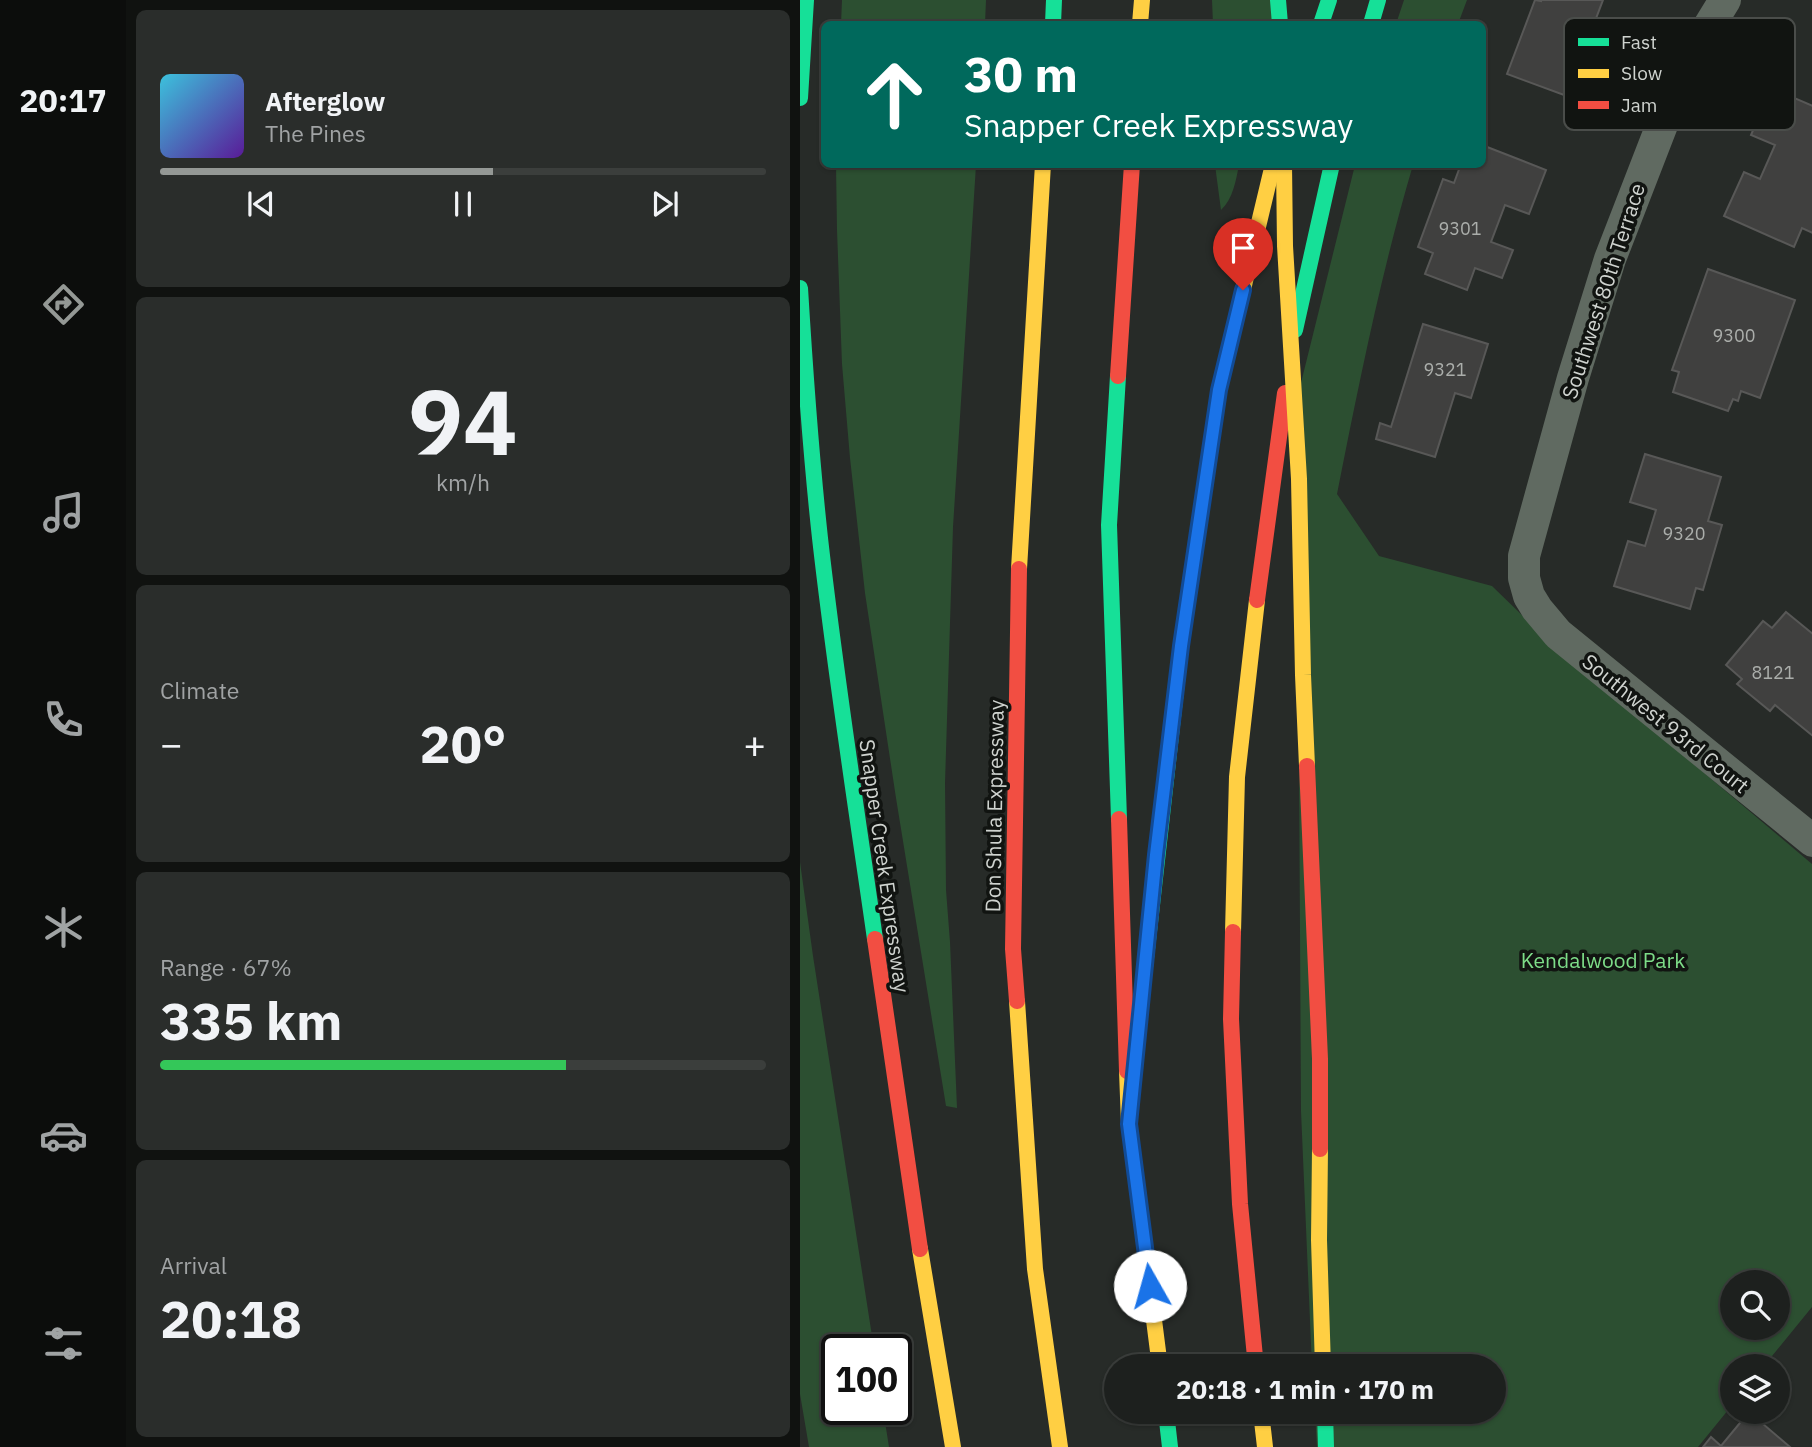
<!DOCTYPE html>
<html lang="en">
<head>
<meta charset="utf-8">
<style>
	:root { --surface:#1d201e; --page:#2a2d2b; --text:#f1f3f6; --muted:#a0a3a4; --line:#3b3e3c; --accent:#949895 }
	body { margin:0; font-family:"IBM Plex Sans",sans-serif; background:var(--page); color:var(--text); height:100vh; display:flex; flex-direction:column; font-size:26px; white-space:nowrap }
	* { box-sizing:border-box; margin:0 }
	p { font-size:23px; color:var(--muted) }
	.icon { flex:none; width:38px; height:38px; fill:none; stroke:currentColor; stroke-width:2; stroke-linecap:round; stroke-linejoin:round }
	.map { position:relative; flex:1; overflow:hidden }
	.details { display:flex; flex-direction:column; gap:10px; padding:10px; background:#101210; width:674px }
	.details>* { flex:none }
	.top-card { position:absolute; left:21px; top:21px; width:665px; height:147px; border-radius:10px; box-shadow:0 2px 5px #0004,0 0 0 2px var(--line); background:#00695c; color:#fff; overflow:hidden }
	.tools { position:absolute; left:920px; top:1270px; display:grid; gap:14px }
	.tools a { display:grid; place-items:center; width:70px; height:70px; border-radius:50%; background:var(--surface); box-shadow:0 2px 5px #0004,0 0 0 2px var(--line); font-size:35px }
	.speed { position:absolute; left:21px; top:1334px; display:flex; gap:14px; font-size:35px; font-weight:700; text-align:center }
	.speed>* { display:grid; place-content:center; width:91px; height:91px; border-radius:50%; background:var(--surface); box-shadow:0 2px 5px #0004,0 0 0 2px var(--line); line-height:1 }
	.speed .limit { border:4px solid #111; border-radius:10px; background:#fff; color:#111 }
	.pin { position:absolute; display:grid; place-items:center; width:60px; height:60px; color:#fff; margin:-72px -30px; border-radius:50% 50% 50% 0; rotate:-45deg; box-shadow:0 0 7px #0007 }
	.pin .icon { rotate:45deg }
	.me { position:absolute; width:77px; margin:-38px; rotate:353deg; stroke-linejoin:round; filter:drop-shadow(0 0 5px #0008) }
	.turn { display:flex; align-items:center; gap:24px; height:147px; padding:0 28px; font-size:32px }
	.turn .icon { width:91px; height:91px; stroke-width:2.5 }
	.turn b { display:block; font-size:49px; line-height:60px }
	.big { font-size:52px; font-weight:700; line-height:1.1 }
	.details .widget { flex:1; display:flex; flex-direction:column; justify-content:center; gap:10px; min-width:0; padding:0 24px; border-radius:10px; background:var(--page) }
	.details .dial { align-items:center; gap:0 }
	.dial b { font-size:91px; line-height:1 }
	.song { display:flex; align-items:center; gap:21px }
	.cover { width:84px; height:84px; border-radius:10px; background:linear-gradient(135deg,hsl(190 70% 55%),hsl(270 70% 35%)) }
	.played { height:7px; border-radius:4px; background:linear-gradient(90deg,var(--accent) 55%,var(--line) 55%) }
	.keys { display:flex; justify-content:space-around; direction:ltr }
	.heat { display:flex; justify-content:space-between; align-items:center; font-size:38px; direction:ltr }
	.charge { height:10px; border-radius:5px; background:linear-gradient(90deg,#34c759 67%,var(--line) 0) }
	.trip { position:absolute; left:304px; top:1354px; width:402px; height:70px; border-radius:35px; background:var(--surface); box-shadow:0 2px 5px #0004,0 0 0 2px var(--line); font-weight:700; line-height:70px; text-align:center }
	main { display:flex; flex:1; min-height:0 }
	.menu { display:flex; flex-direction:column; width:126px; justify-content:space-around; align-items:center; background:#0c0d0c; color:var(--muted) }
	.menu .icon { width:49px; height:49px }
	.menu .selected { color:var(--accent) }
	.menu b { font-size:32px; color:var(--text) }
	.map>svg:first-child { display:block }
</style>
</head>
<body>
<main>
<nav class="menu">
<b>20:17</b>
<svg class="icon selected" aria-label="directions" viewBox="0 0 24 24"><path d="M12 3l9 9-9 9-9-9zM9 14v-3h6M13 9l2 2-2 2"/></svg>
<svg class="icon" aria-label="music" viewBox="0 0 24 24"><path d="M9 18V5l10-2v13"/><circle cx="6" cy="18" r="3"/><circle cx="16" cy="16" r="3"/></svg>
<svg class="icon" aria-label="phone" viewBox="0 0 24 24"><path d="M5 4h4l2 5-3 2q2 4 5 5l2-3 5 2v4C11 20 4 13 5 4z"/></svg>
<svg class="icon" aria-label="climate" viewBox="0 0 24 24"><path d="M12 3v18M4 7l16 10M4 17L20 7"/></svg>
<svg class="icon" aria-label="car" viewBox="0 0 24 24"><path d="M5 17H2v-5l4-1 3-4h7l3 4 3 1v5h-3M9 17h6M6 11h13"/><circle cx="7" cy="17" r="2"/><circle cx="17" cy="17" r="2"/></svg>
<svg class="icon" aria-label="filters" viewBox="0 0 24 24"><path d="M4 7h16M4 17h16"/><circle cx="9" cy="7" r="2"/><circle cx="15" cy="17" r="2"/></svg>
</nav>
<section class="details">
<div class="widget">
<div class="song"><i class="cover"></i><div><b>Afterglow</b><p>The Pines</p></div></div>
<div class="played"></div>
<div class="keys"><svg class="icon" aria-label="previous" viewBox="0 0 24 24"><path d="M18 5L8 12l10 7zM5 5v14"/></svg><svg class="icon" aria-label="pause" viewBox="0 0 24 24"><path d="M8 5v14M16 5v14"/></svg><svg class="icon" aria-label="next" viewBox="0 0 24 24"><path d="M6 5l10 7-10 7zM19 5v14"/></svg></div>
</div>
<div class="widget dial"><b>94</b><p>km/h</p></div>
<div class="widget"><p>Climate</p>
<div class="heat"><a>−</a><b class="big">20°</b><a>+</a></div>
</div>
<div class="widget"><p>Range · 67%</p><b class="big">335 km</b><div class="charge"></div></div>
<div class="widget"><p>Arrival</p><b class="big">20:18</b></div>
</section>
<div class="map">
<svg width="1013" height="1447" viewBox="0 0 1013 1447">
	<rect width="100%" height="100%" fill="#272b28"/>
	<path fill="#2c4f31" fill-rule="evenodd" d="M42 0H186L185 24H41Z
		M412 0H483L474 24H413Z
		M604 0H667L658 24H596Z
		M36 165H176L153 527 145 783 146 890 150 942 157 1108 146 1106 96 798 65 593 50 458 42 364 37 230Z
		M415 165H439C436 180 433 199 421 210Z
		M555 165H613C581 273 559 383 537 494L579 556 692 586 754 646 1012 864V1307L963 1367H933V1404L898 1447H517L515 1412H695V1367H512L501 1111 497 399ZM933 1283H978V1328H933Z
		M0 862 13 956 74 1349H37V1409H83L89 1447H9L0 1394Z"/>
	<path fill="#40403f" stroke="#585857" stroke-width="2" d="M735 0 741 1V0H803L789 37 796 40 781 78 773 75 764 95 707 74Z
		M971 88 1013 106V233L1002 228 994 247 924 216 944 172 960 179 975 145 951 135Z
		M682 145 746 170 729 214 705 205 691 242 713 250 702 278 675 268 667 290 625 274 633 253 618 247 643 179 654 183 661 164H682Z
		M908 269 995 300 960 398 941 391 938 401 933 399 928 411 873 392 879 372 872 370Z
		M623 324 688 344 671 398 655 393 635 457 576 439 580 423 591 427Z
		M845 454 921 477 908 521 922 525 903 590 896 588 890 609 814 586 828 541 845 546 856 510 830 502Z
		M986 612 1013 634V736L975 705 970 711 937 684 942 679 926 665 963 621 972 628Z
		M949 1412 990 1447H903L911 1437 921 1446Z"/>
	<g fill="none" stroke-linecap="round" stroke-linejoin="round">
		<path stroke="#606a61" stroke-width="32" d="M925 0 890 57 879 81 810 259 773 378 724 556V578L729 596 737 609 758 634 1013 841"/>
		<path stroke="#16e098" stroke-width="16" d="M478 0 480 24
			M253 24 254 0
			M521 24 529 0
			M571 24 578 0
			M0 98 6 0
			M0 288C5 371 11 455 20 538 35 672 56 806 75 939
			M495 330 532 164
			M318 376 309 525 319 819
			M344 976 381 646 393 566
			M366 1412 370 1447
			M525 1412 526 1447"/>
		<path stroke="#ffcf43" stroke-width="16" d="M340 24 342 0
			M393 566 419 390 473 164
			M219 569 243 164
			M433 932 437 777 457 600
			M217 1001 235 1269 260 1447
			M327 1071 329 1124 360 1367
			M120 1249 153 1447
			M461 1412 465 1447"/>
		<path stroke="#f24e42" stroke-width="16" d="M318 376 332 164
			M457 600 485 393
			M319 819 327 1071
			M433 932 431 1019 440 1204 456 1367
			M75 939 120 1249
			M217 1001 213 949 219 569"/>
		<path stroke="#ffcf43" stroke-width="16" d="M484 164 485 246 499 479 503 675 507 766
			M520 1149 519 1240 523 1367"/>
		<path stroke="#f24e42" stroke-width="16" d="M507 766 520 1059V1149"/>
	</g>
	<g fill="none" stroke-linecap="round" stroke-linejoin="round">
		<g stroke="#114b97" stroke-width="18">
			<path id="route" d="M350 1286 329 1124 356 855 381 646 419 390 443 290"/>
		</g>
		<use href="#route" stroke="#1a73e8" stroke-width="12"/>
	</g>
	<g text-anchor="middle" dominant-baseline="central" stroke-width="7" stroke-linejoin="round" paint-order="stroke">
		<g font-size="18" fill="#abaeab">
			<text x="660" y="228">9301</text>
			<text x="934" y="335">9300</text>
			<text x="645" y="369">9321</text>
			<text x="884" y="533">9320</text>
			<text x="973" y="672">8121</text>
		</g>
		<g font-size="21" fill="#cfd3cf" stroke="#111411">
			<text transform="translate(803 291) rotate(-72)">Southwest 80th Terrace</text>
			<text transform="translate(866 723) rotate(39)">Southwest 93rd Court</text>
			<text transform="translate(194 806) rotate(-89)">Don Shula Expressway</text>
			<text transform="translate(85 866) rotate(82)">Snapper Creek Expressway</text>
		</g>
		<g font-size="21" fill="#7ddc88" stroke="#111411">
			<text x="803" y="960">Kendalwood Park</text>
		</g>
	</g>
	<rect x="764" y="18" width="231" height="112" rx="10" fill="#111411" stroke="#4a4d4a" stroke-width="2"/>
	<rect x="778" y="38" width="31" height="8" fill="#16e098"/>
	<rect x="778" y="69" width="31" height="9" fill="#ffcf43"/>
	<rect x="778" y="101" width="31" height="8" fill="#f24e42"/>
	<g font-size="19" fill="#cfd3cf">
		<text x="821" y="49">Fast</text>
		<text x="821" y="80">Slow</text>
		<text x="821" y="112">Jam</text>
	</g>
</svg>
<div class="tools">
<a><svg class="icon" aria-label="search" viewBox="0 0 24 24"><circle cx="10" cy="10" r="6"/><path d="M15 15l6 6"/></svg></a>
<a><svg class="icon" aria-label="layers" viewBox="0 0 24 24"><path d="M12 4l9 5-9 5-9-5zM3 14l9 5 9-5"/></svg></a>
</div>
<div class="speed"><div class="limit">100</div></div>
<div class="pin" style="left:443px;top:290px;background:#d93025"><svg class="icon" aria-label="arrive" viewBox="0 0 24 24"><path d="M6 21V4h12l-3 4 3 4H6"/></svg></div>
<svg class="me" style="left:350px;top:1286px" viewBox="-20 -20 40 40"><circle r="19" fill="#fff"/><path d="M0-13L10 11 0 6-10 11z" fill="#1a73e8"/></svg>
<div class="trip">20:18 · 1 min · 170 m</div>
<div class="top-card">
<div class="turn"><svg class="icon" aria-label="ahead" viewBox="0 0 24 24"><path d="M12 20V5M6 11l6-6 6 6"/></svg><div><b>30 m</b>Snapper Creek Expressway</div></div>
</div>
</div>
</main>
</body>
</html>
